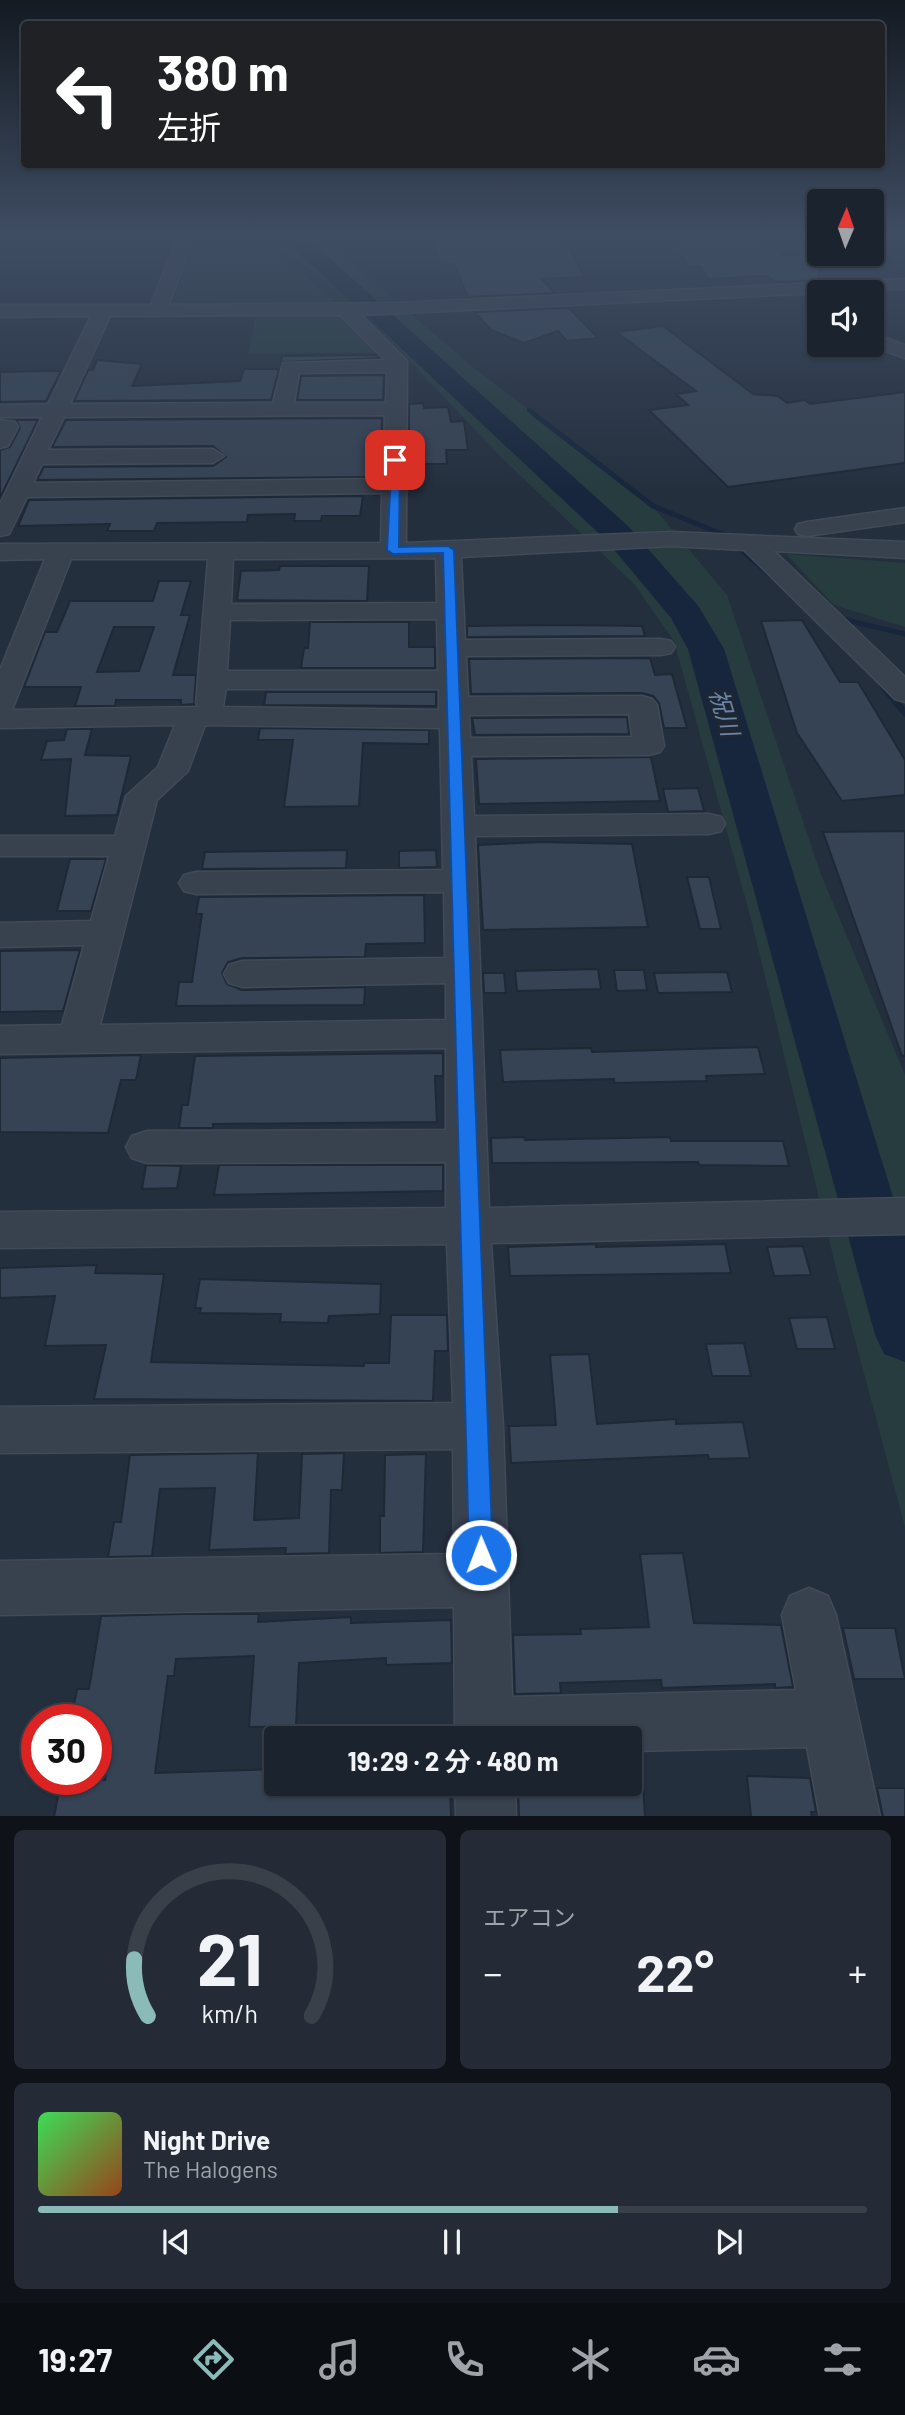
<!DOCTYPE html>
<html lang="ja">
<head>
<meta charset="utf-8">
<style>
	:root { --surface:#1b232e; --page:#242b36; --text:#f1f3f6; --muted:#a0a4aa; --line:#39404a; --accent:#8bbbb9 }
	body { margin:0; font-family:Barlow,"Noto Sans JP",sans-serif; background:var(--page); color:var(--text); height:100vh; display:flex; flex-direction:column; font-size:26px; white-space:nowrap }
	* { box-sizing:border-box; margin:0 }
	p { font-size:23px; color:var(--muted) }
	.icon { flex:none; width:38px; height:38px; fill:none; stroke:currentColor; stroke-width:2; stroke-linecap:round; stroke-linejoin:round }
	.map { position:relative; height:1816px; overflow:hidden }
	.side { display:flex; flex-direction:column; gap:14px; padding:14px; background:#0f1319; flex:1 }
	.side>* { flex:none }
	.guide { position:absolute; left:21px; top:21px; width:864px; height:147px; border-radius:7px; box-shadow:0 2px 5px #0004,0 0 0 2px var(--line); background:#202124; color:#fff; overflow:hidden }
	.needle { width:46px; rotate:2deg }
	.tools { position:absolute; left:807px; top:189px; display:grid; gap:14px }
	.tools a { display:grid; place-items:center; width:77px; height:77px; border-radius:7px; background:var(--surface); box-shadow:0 2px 5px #0004,0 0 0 2px var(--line); font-size:35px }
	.speed { position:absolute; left:21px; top:1704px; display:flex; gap:14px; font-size:35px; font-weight:700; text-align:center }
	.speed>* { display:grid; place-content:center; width:91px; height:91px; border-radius:50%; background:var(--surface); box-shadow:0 2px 5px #0004,0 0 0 2px var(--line); line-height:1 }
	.speed .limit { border:10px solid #d22; background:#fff; color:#111 }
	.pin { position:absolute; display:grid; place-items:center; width:60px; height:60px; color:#fff; margin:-30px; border-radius:14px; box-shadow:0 4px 10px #0006 }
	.me { position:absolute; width:77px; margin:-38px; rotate:359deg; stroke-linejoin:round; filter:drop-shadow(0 0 5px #0008) }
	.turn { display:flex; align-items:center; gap:24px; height:147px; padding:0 21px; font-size:32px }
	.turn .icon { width:91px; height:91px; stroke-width:2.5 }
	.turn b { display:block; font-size:49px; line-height:60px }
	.big { font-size:52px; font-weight:700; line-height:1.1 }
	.side .widget { flex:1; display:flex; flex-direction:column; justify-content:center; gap:10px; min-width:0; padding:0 24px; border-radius:10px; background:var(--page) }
	.side .dial { align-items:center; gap:0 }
	.dial svg { height:182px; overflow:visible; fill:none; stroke:var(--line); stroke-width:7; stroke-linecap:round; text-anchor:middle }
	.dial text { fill:var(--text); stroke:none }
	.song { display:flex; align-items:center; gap:21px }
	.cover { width:84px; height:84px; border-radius:10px; background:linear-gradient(135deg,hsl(130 70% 55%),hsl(20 70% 35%)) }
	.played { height:7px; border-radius:4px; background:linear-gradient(90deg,var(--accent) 70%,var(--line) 70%) }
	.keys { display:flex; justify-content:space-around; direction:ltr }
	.heat { display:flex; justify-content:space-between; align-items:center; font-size:38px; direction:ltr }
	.side .tiles { flex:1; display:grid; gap:14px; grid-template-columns:1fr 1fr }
	.widget:last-child { grid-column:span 2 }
	.trip { position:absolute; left:264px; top:1726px; width:378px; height:70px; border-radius:7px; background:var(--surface); box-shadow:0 2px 5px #0004,0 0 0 2px var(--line); font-weight:700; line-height:70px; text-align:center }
	.tabs { display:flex; height:112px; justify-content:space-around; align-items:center; background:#0b0e12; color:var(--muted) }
	.tabs .icon { width:49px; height:49px }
	.tabs .active { color:var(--accent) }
	.tabs b { font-size:32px; color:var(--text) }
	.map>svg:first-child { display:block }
</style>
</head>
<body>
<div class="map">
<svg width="905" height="1817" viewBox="0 0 905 1817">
	<rect width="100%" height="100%" fill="#242f3e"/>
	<path fill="#263c3f" d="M194 238H251L262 242 299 270 387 352 248 354 257 310 172 306Z
		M264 238H314L334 248 469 364 649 502 727 595 820 872 905 1075V1527L838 1276 751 919 674 641 634 584 505 461 348 296Z
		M786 554 905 563V627L834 605Z"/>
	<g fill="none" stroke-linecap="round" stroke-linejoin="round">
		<path stroke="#17263c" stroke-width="4.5" d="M529 410 536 415"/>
		<path stroke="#17263c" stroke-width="5" d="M534 414 653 506 727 536
			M739 548 769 574
			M838 618 905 634"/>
		<path stroke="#17263c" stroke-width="7" d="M883 686 905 713"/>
		<path fill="#17263c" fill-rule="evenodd" d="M283 238H307L628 526 699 607 724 649 905 1236V1362L884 1354 875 1335 688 649 671 618 606 540Z"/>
	</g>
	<path fill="#364354" stroke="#1f2835" stroke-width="2" fill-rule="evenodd" d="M432 238H564L584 277 542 279 555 293 468 297 454 264 441 265Z
		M668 238H759L767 246H775L783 255H819V280L776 282 766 276 709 279 700 266 689 267Z
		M569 308 598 338 567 341 558 331 524 343 491 330 475 312Z
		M663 326 753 394 778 396 787 403 805 400 810 404 905 392V463L728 487 649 410 688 405 676 394 696 391 616 332Z
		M377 355 379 358 281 362 282 356Z
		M97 360 142 364 132 386 240 381 244 369H279L271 400 74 401 88 370H93Z
		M43 371H61L46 401 0 402V372Z
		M384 375 383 400H297L301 376Z
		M423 403 424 408 448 407 451 422 464 421 468 450H446L447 464H422L421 451H409V404Z
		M382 418 381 452H375V463H368L367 477 37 480 44 467 213 466 226 457 213 446 52 447 66 420Z
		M16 420H38L0 498V450L10 447 20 428Z
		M363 496 360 516H322L321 521H294L295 514 248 515 247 522 157 523 154 531H107L110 524 18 526 29 500Z
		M280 566H369L367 601 237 600 241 571 279 570Z
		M159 581H191L181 615H190L173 675H196L194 704 181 705V700H116L115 706H75L81 687H24L45 632H57L70 601H153ZM114 627H154L139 671 97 672Z
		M802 620 840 682H858L905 760V795L842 801 797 733 761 621Z
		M310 622H409V647H435V668H301L304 648H308Z
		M560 625 642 626 645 636 467 637V626Z
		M650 658 655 675 672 674 687 728H664L659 703 653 696 642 693 471 694 469 659Z
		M266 692H436V706L264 705Z
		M627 717 629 734 475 735 472 718Z
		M260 728 429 730V744L363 743 359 806 284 807 293 740H258Z
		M67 729H92L85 755 131 756 117 815 65 816 71 759 41 760 47 741 64 740Z
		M651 757 660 801 479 804 476 759Z
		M698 788 704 811 668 812 663 789Z
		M905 831V1056H902L823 832Z
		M541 842 632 844 648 927 483 930 478 845Z
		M347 850 346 868 202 869 205 852Z
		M436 850 437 867 399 868V851Z
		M70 859H106L91 911H57Z
		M687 877H709L721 929H700Z
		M424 895 425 943 366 944 365 957 242 958 228 962 222 973 227 984 242 990 365 987 364 1005 176 1006 179 982H192L202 914H196L199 897Z
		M80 950 63 1011 0 1012V951Z
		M598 969 601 989 517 991 515 971Z
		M614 970H644L647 990 617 991Z
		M727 972 732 992 658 993 654 973Z
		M483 973H504L506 993H484Z
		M758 1047 765 1074 706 1076 707 1081 614 1083V1079L503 1082 500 1050 591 1048 592 1052Z
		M443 1053V1076H435L437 1122 213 1124V1128H179L182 1105H188L195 1056Z
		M141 1055 136 1080H121L108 1133 0 1132V1058Z
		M524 1137 525 1140 670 1137 671 1141H783L789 1166 699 1165 698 1162 492 1163 491 1138Z
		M146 1165 181 1166 177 1188 142 1189Z
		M219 1165H443V1191L214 1195Z
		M596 1244V1247L725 1244 731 1273 510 1276 508 1247Z
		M803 1246 811 1275 774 1276 767 1247Z
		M97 1265 95 1273 164 1274 151 1362 364 1366V1363H389L391 1315H447L448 1351H435L433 1401 94 1399 106 1345 45 1346 55 1296 0 1298V1268Z
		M200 1279 381 1284 380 1314 329 1316 328 1323 280 1322 281 1314 200 1313 201 1308H195Z
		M827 1317 835 1349H797L789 1318Z
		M744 1343 751 1376H712L706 1344Z
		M589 1354 597 1424 676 1419V1424L743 1422 750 1458 709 1459 708 1455 511 1463 509 1426 556 1425 550 1355Z
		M258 1453 254 1520 299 1518 302 1454 344 1453 342 1490H331L329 1553 285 1554 286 1548 209 1550 215 1488 160 1489 152 1556 108 1557 114 1522H121L130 1455Z
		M426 1454 423 1552 380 1553V1516H384L385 1455Z
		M683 1553 694 1623 781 1625 793 1687 775 1688V1684L662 1688 661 1680 560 1683 561 1693 515 1694 513 1635 581 1634 580 1629 649 1627 640 1554Z
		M182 1614H259L258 1622 351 1617V1623L451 1620 452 1663 386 1665V1658L299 1663 296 1726 249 1727 254 1656 176 1659 174 1676H168L155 1773 276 1769V1783H450L451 1817H54L61 1780H105L111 1737H96V1720H71L77 1689H89L101 1616Z
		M843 1628H895L905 1679H854Z
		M747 1776 810 1778 816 1812H811L812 1817H751Z
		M595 1783H643L645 1817H519L518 1786Z
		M877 1788H905V1817H883Z"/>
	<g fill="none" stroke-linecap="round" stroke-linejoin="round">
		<g stroke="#414a57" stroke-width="3">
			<path id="minor" d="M177 238H193L169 305 396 303 905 279V289L361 315 407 361 406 543 671 532 905 542V558L774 551 905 677V702L895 699 744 550 671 546 461 557 465 640 661 639 671 641 675 647 671 653 661 655 466 656 468 697 642 696 652 699 657 705 664 746 660 752 649 755 471 756 474 816 709 814 721 817 725 824 721 831 709 834 475 836 489 1208 905 1198V1234L491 1243 503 1426 512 1697 796 1690 782 1615 790 1596 809 1588 828 1596 836 1615 880 1817H820L807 1747 630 1751V1738H455L454 1607 0 1615V1561L454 1554 453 1449 0 1453V1407L453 1403 447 1244 0 1248V1212L446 1208V1162L147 1163 132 1158 126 1147 132 1136 147 1131 446 1130V1048L0 1054V1026L62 1025 84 945 0 947V923L91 921 109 856H0V836H115L126 796 158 767 175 725 0 728V670L45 559 0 560V544L381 543 382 493 27 497 9 534 0 536V504L42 417H0V405L48 404 91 316 0 317V305H151ZM340 315 385 360 283 363 273 403 70 404 110 316ZM387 372 386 403H294L299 373ZM385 415 383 479 33 483 42 464 213 463 224 456 213 449 48 450 64 417ZM436 558 437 603 231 604 233 559ZM71 559H208L196 703 199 707 12 710ZM437 619 438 671H227L230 620ZM226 689H439V710L223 707ZM629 714 632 737 470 738 469 715ZM205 725 440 728 443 870 196 872 184 875 179 883 184 891 196 894 444 892 445 958 242 961 229 965 224 974 229 983 242 987 446 983V1020L100 1025 157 800 188 771Z
				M872 333 905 345V358L869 345Z
				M0 420 15 422 18 427 8 446 0 448Z
				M905 508V522L807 536 798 534 795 529 798 524 807 522Z
				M455 1783H515L516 1817H456Z"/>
		</g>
		<use href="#minor" fill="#38414e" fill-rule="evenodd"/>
	</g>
	<linearGradient id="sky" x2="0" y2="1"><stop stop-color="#141a22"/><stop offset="0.48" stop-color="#3f4d63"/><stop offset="1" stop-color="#3f4d63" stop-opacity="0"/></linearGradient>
	<rect width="905" height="492" fill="url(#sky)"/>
	<path fill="#1a73e8" stroke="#114b97" stroke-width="2" d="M392 458 400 460 399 547 448 546 454 550 493 1555 489 1563 481 1567 472 1563 469 1555 443 553 393 554 387 550Z"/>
	<g text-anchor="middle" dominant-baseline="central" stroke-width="7" stroke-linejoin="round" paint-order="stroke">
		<g font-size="24" font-style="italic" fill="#6d86a8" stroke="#1d2633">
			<text transform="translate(725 712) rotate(73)">祝川</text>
		</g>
	</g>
</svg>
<div class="tools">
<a><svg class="needle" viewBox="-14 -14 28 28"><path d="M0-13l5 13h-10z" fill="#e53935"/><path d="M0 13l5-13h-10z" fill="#a0a4aa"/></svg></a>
<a><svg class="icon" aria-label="sound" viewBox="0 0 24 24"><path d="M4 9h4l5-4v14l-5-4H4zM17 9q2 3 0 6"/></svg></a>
</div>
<div class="speed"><div class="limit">30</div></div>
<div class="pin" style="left:395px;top:460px;background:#d93025"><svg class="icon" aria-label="arrive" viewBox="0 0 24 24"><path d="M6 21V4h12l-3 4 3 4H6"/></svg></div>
<svg class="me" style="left:481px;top:1555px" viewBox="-20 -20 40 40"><circle r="17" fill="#1a73e8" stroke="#fff" stroke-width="3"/><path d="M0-11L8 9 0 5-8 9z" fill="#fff"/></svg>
<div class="trip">19:29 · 2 分 · 480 m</div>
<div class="guide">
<div class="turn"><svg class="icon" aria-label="left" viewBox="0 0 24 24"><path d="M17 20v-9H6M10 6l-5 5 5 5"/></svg><div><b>380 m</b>左折</div></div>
</div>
</div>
<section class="side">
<div class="tiles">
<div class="widget dial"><svg viewBox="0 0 100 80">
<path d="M14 69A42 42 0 1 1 86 69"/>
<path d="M14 69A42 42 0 0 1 8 44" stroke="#8bbbb9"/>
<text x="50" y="56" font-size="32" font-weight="700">21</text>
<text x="50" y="72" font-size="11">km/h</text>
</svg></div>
<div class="widget"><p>エアコン</p>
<div class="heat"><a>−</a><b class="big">22°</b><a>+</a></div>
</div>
<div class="widget">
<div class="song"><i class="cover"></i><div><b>Night Drive</b><p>The Halogens</p></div></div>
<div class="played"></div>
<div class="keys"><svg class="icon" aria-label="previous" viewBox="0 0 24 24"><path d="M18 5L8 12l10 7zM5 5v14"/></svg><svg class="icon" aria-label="pause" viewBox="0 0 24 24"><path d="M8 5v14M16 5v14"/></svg><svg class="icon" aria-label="next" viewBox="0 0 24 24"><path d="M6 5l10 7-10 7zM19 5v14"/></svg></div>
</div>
</div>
</section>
<nav class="tabs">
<b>19:27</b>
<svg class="icon active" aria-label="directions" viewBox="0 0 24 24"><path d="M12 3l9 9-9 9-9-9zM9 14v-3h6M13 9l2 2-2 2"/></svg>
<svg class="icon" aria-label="music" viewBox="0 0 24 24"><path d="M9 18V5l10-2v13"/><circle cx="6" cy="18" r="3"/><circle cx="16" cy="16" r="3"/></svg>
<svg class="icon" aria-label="phone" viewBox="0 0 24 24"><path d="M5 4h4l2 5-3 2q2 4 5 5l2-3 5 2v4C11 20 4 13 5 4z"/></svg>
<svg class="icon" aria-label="climate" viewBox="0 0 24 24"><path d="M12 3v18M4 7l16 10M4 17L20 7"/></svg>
<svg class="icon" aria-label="car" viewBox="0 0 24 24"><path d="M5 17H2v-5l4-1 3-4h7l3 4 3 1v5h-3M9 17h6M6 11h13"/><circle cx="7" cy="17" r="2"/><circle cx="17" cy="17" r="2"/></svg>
<svg class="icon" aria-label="filters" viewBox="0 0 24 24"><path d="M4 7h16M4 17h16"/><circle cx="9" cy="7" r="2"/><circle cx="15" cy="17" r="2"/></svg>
</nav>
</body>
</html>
